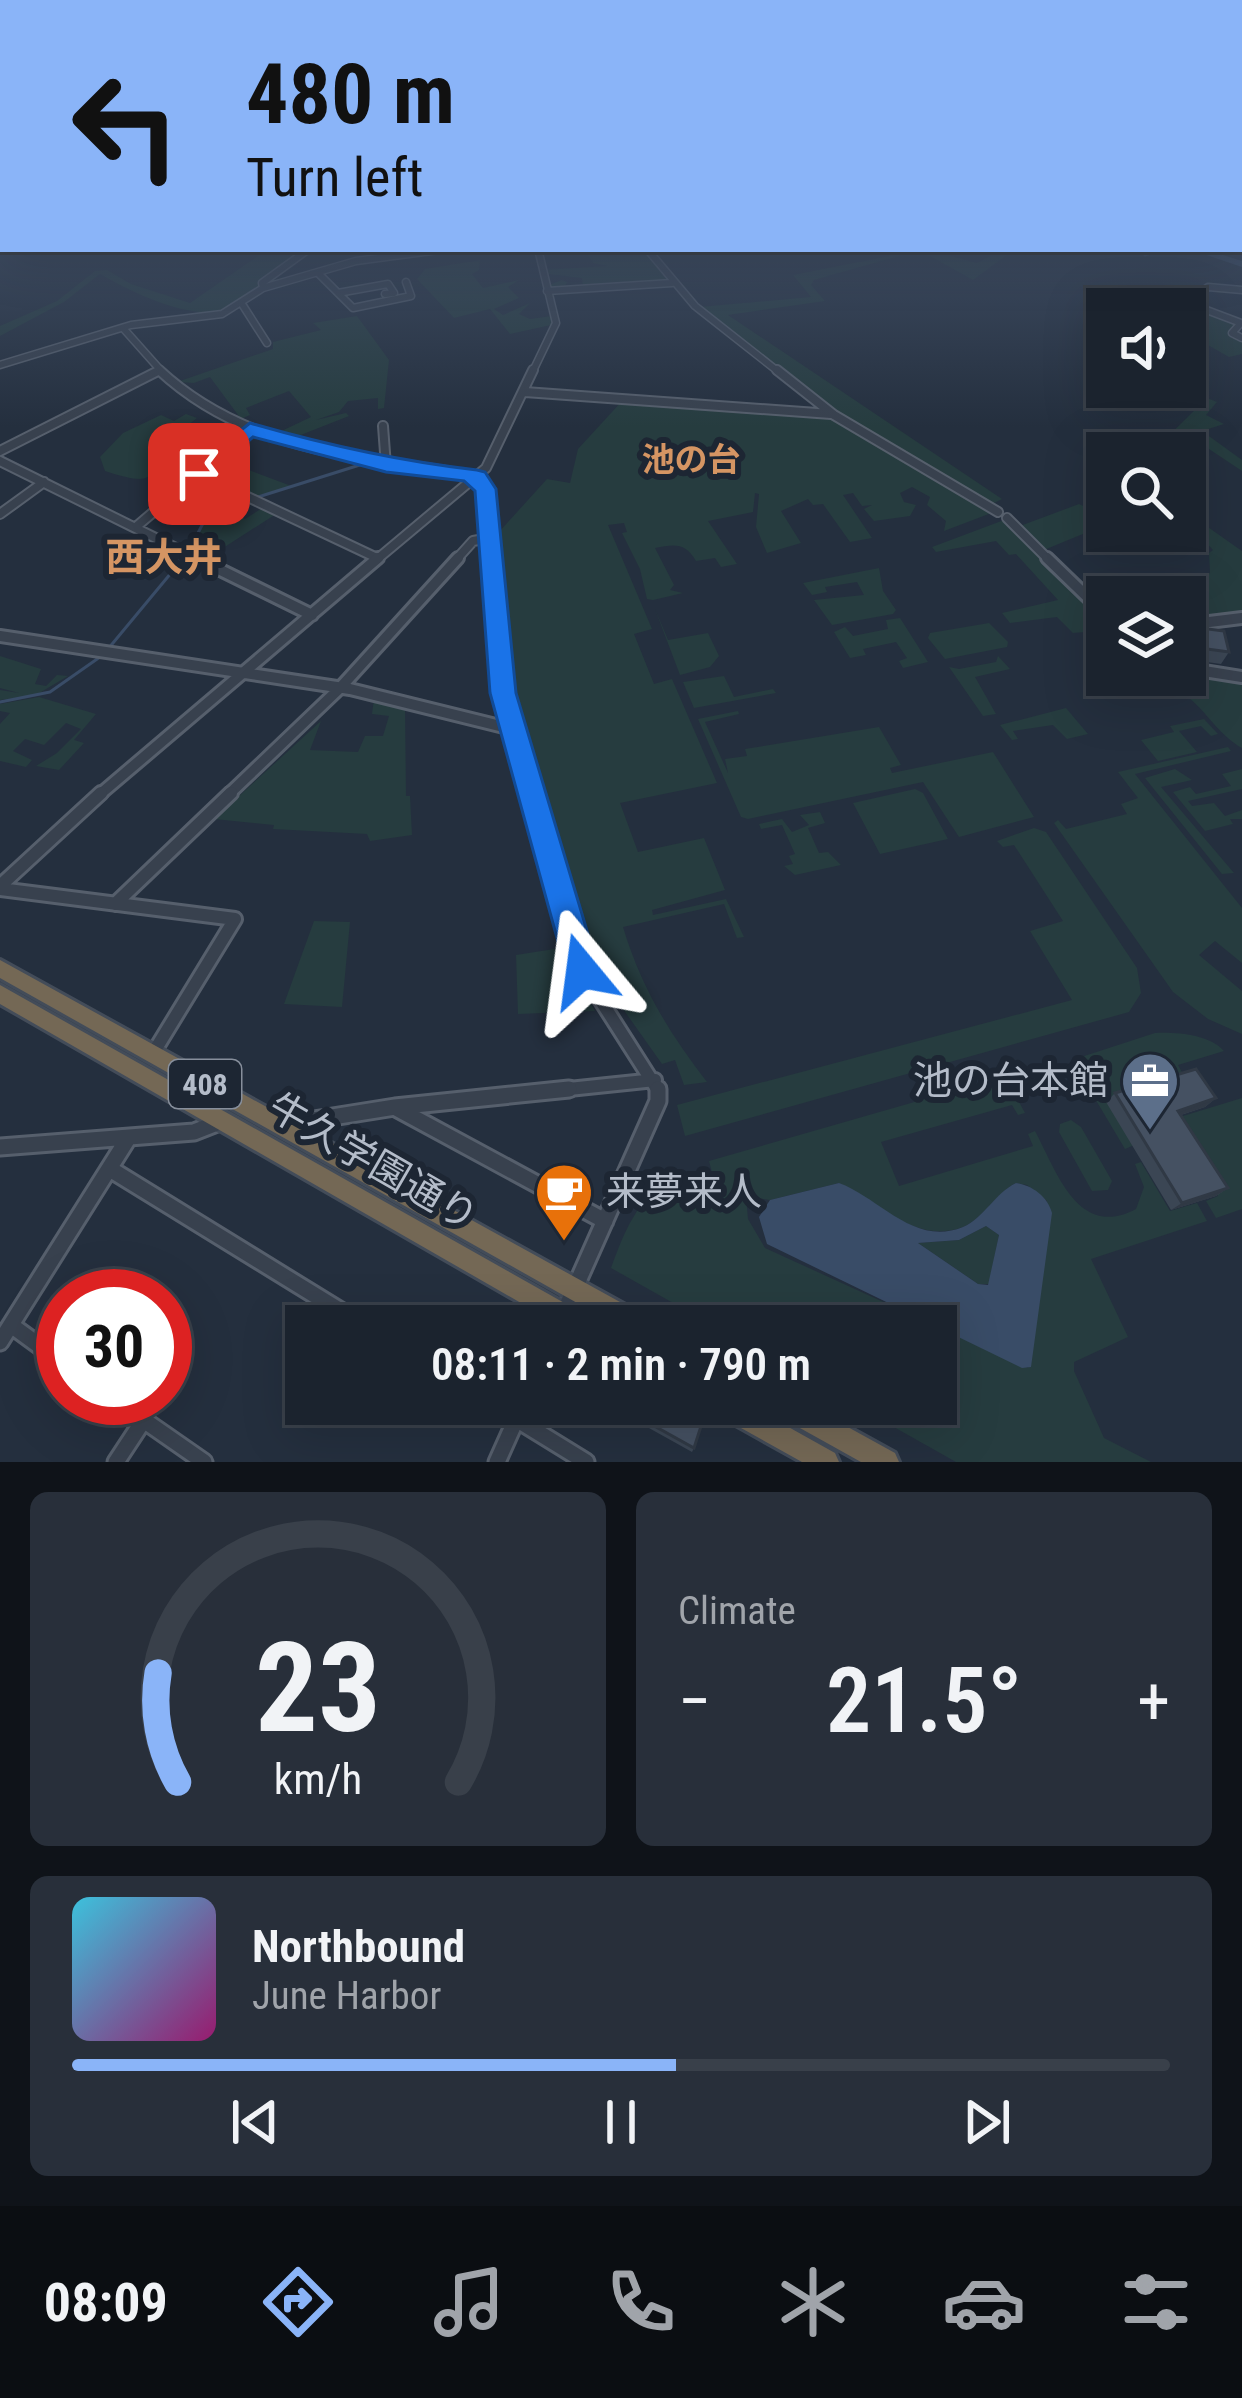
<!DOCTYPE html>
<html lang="en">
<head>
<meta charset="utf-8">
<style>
	:root { --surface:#1b232e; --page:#282f3a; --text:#f1f3f6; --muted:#a0a4aa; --line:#39404a; --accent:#8ab4f8 }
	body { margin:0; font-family:"Roboto Condensed","Noto Sans JP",sans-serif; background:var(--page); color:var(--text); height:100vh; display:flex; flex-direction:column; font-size:45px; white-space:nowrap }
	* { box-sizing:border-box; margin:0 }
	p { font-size:39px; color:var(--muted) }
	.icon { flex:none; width:66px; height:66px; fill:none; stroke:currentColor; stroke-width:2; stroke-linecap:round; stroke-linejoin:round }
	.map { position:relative; height:1462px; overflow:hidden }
	.drawer { display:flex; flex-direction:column; gap:30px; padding:30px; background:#0f1319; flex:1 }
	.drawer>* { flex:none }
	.guide { position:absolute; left:0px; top:0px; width:1242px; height:252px; box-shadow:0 12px 48px #0002,0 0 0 3px var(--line); background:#8ab4f8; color:#111; overflow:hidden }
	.controls { position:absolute; left:1086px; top:288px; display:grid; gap:24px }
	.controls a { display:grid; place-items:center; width:120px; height:120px; border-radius:0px; background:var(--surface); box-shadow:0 12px 48px #0002,0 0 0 3px var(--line); font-size:60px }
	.speed { position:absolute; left:36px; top:1269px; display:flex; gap:24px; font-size:60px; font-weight:700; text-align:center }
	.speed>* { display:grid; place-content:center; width:156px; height:156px; border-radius:50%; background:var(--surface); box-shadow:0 12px 48px #0002,0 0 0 3px var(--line); line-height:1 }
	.speed .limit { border:18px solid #d22; background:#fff; color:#111 }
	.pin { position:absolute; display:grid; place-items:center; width:102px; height:102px; color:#fff; margin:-51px; border-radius:24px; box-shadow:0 6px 18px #0006 }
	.me { position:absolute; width:132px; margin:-66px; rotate:344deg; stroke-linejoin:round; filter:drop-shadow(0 0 9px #0008) }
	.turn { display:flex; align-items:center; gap:42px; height:252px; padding:0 48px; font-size:54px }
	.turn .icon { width:156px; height:156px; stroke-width:2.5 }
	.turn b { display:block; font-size:84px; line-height:102px }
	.big { font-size:90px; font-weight:600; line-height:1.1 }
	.drawer .tile { flex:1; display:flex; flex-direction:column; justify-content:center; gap:18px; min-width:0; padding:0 42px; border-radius:18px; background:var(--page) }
	.drawer .dial { align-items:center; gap:0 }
	.dial svg { height:312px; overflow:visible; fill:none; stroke:var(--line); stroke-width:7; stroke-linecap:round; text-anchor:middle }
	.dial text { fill:var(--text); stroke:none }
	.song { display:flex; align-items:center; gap:36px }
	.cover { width:144px; height:144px; border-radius:18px; background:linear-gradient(135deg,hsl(190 70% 55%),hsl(320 70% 35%)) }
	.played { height:12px; border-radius:6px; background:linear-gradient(90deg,var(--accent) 55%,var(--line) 55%) }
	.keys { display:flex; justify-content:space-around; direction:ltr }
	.heat { display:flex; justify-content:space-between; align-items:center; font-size:66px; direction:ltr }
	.drawer .tiles { flex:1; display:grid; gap:30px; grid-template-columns:1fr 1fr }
	.tile:last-child { grid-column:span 2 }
	.trip { position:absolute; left:285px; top:1305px; width:672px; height:120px; border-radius:0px; background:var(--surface); box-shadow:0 12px 48px #0002,0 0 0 3px var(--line); font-weight:600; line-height:120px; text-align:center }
	.tabs { display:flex; height:192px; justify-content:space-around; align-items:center; background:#0b0e12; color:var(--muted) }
	.tabs .icon { width:84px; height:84px }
	.tabs .active { color:var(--accent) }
	.tabs b { font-size:54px; color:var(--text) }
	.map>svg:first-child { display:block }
</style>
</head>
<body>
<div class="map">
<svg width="1242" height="1462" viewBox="0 0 1242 1462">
	<rect width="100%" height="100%" fill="#242f3e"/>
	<path fill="#263c3f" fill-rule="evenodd" d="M268 249H306L228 310C190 321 133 293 100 274L64 302 0 336V326L57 301 95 271 107 270 131 284 190 303Z
		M584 249H644L668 281 551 289 549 285 562 280 567 282 565 286 583 287 582 278 547 274 544 270 607 266 593 263Z
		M894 249H926L977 263 1003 249H1015L973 280 930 256 901 249 899 256 814 280 811 285 825 301 728 315 1002 499 992 504 837 414 699 307 811 297 793 275 889 256Z
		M480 260 479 270 472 274 483 288 519 280 508 287 519 298 494 309 503 315 530 303 519 314 530 319 552 316 551 325 510 334 490 309 454 318 417 279 425 269Z
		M1192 307 1236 324 1229 333 1242 340V354L1229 357 1185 332V314Z
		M357 316 389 360 384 408 378 409V398L348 401 339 412 316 420 346 413 349 416 288 440 271 436 311 417 289 391 246 408 250 415 241 419 210 377 194 383 177 382 273 349V342L321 330 313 323Z
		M1207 398 1217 402 1206 415 1224 424 1202 431 1242 460V471L1191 437 1171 453H1151Z
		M623 400 832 416 994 512 944 531 946 521 927 505 930 497 912 487 900 493 904 502 916 505 910 516 874 521 864 509 872 505 862 506 853 493 843 495 872 538 850 542 823 504 813 505 808 499 781 511 801 543 767 553 756 527 759 494 755 493 753 512 708 521 737 564 721 567 715 558 696 561C685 543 676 544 655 548L674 585 670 590 683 593 653 600 647 599 640 569 622 533 627 532 624 523 608 525 652 629 634 634 654 684 672 679 717 783 620 803 638 852 704 838 725 890 652 910 653 915 726 899 744 937 737 938 724 904 623 927C641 987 669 1033 707 1082L684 1085 675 1060 662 1064 594 968 575 913 511 686 499 532 547 479 570 483 578 449Z
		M186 414 197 418 183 429 176 426 165 433 172 436 169 443 211 460 202 466 182 457C139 473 161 489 105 471L100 457 123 433 161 415 174 421Z
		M219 459 294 487 255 496 205 473Z
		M237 503 229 510 245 519 264 507 276 514 206 559 190 550 209 513Z
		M1079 504 1100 514 1107 511V524L1044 550 1020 526Z
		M1185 511 1242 551V613L1185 619V597H1114L1210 573 1209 553 1213 550 1200 536 1193 538 1185 531Z
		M1004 520 1107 622V657L1085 632 1073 633 1057 617 1010 623 1002 613 1058 600 1016 554 1009 555 996 541 936 552 932 547Z
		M879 568 883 591 896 610 893 614 832 625 814 600 864 595 857 582 825 587 827 592 812 595 803 583Z
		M655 609 668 640 708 633 719 656 710 667 680 675Z
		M900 618 928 662 903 668 899 661 907 658 896 642 863 649 866 655 850 658 834 632 845 627 853 636 888 629 886 620Z
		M989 623 1008 642 1007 647 945 659 928 638 930 633Z
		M0 656 41 669 35 684 46 686 57 675 68 676 36 695 0 700V690L19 693 0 688Z
		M998 656 1010 669 975 677 996 714 983 716 949 667 959 669 996 662Z
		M1185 670 1242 680V748C1201 724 1199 679 1135 685L1123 675H1185Z
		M724 676 734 697 773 689 776 693 694 708 683 682Z
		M39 697 96 714 74 740 84 743 59 770 36 766 57 753 81 729 66 723 44 745 25 739 13 751 32 760 26 767 0 761V724L10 713 0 711V704Z
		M374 699 405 706 406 796H410L412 835 370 841 367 834 273 829 274 825 214 819 321 721 310 750 358 752 365 736H383L389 716 372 714Z
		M1066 708 1088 734 1067 739 1053 725 1013 731 1018 739 1012 740 1000 725Z
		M738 711 739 714 705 722 728 773 725 759 747 756 745 749 879 727 901 765 890 768 892 773 993 752 1034 817 959 837 923 782 748 819 741 817 698 719Z
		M1204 719 1218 734 1211 736 1201 726 1179 731 1197 752 1158 761 1141 740 1174 732 1170 726Z
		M1228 747 1231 751 1135 774 1242 908V963L1215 941 1199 955 1242 991V1034L1208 1019 1173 992 1054 823 1058 820 1066 829 1127 814 1121 804 1138 798 1118 772Z
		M1175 769 1192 780 1161 787 1234 873 1222 874 1145 778Z
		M1242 769V789L1188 801 1192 806 1214 803 1225 816 1242 810V819H1230L1233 824 1205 831 1173 792 1190 787 1196 794 1231 786 1222 774Z
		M915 789 923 793 948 839 880 854 853 803Z
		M820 812 825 823 808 828 819 853 828 852 841 865 795 875 784 866 793 864 789 856 795 854 782 825 761 829 759 824 782 819 792 832 809 825 800 815Z
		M1034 828 1046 832 1137 968 1141 993 1129 1012 685 1136 677 1105 1072 1000 1030 931 1063 921 1014 845 1003 847 997 841Z
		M314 921 350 922 342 1007 284 1004Z
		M567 947 578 982 595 1011 518 1014 516 955Z
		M1155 1033C1179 1032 1210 1035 1224 1051L1178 1065 1185 1078 1132 1146 1125 1149 1072 1060Z
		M1005 1076 1025 1113 1018 1115 1012 1105 881 1142 899 1186 1033 1146 1028 1134 1035 1131C1057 1172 1078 1240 1136 1209L1144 1187 1135 1164 1141 1162 1170 1211 1197 1203 1207 1221 1091 1259 1128 1337 1074 1362V1371L1104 1438 1151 1462H956L853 1404H936V1326H714L611 1268C625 1230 637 1201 670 1176L716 1188 709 1161ZM839 1183C876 1202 917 1245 963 1227 984 1218 996 1193 1016 1183L1027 1185 1047 1201 1028 1368 765 1248 748 1219 746 1196 770 1200Z
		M1242 1098V1209L1216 1218 1206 1201 1218 1196 1170 1120Z
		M1071 1120 1081 1127 1112 1181 1108 1190 1092 1191 1059 1132 1060 1124Z
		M986 1226 999 1235 989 1284H978L918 1243 959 1240Z"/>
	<path fill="#394c67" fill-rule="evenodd" d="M839 1183C880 1198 914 1247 963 1227 984 1218 995 1193 1016 1183 1032 1185 1048 1197 1052 1213L1031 1367 1022 1368 767 1244 759 1217 770 1200ZM986 1226 999 1235 988 1285 978 1284 918 1243 959 1240Z"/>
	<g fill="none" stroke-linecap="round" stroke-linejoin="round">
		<path stroke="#394c67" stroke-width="3" d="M1145 255 1162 249
			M258 497 366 463
			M189 550 209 512 245 500
			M108 649 186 555
			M0 702 50 692 100 657"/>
		<path fill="#394c67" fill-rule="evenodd" d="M1189 249H1204L1242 261V267Z"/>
		<g stroke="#565f6c" stroke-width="9">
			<path id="minor-far4" d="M647 249 695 306 780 373
				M319 274 353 308 411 296 406 282
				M263 288 356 261 447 249
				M1242 290 1208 287 1188 303 1241 323 1232 333 1242 338
				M547 291 672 283
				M338 293 388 284 394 293 385 294
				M242 304 267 343
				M123 328 163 373
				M0 365 131 325 222 314 263 288 262 283 309 249
				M154 373 158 371
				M532 373 556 323 538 249"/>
		</g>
		<g stroke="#565f6c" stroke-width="12">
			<path id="minor-far3" d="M159 370C248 453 364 457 477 476
				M777 370 834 415 998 512
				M525 392 831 414
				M383 426 386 466
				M0 451 158 371
				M0 461 202 561
				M199 474 377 558
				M474 479 485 489 491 561
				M0 514 44 482
				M1007 518 1050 561
				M137 526 251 429
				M375 561 486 468 533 370
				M455 561 473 541 490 538"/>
		</g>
		<g stroke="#565f6c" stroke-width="16">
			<path id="minor-far2" d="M196 558 312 615
				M491 558 503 693 531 796
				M1047 558 1107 616
				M1185 625 1242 618
				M0 636 350 689 512 729
				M1185 668 1242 677
				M98 796 378 558
				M227 796 340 688 458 558"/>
		</g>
		<g stroke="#565f6c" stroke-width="18">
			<path id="minor-far1" d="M531 793 582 971 659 1092
				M0 886 101 793
				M0 889 235 919 152 1055
				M115 904 231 793
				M540 1092 655 1080"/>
		</g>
		<g stroke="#565f6c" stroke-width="21">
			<path id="minor" d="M396 1108 605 1221
				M282 1125 395 1107 569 1089
				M0 1147 194 1132 222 1121
				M110 1169 365 1326
				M11 1325 63 1363
				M558 1326 658 1101V1089
				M0 1342 127 1140
				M112 1398 204 1462
				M492 1404 586 1462
				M116 1462 143 1421
				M497 1462 523 1404"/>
		</g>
		<g stroke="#434c59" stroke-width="6">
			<path id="highway" d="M0 960 649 1318 653 1326H618L0 978Z
				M0 985 591 1318 595 1326H561L0 1004Z
				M711 1404H747L835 1453 839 1462H802L714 1413Z
				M770 1404H806L895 1453 899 1462H861L773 1413Z"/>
		</g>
		<use href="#minor-far4" stroke="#38414e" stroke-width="6"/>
		<use href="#minor-far3" stroke="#38414e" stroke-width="8"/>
		<use href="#minor-far2" stroke="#38414e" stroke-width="10"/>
		<use href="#minor-far1" stroke="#38414e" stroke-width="12"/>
		<use href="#minor" stroke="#38414e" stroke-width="15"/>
		<use href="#highway" fill="#746855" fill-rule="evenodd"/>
	</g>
	<path fill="#3b4654" d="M1185 626 1229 652 1221 664 1185 659Z
		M1115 1093 1216 1098 1205 1107 1181 1115 1228 1188 1216 1196 1171 1210 1106 1102Z
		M622 1408 694 1448 692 1452 622 1413Z"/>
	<path fill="#303945" d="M1216 1098 1205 1107 1168 1119 1178 1111Z
		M1228 1188 1216 1196 1171 1210 1182 1203Z"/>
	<path fill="#455162" stroke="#303945" stroke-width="3" d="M1185 626 1224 631 1229 652 1185 646Z
		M1196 1069 1216 1098 1178 1111 1228 1188 1182 1203 1115 1093Z
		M424 1310 453 1326H417Z
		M623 1404H688L705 1414 694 1448 622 1408Z"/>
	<linearGradient id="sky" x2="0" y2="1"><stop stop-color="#141a22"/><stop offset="0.52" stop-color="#3f4d63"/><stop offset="1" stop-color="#3f4d63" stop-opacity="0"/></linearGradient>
	<rect width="1242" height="427" fill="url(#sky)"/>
	<path fill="#1a73e8" stroke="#114b97" stroke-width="3" d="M250 423C326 445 398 461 477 470L485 472 496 489 516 693 599 971 594 982 582 986 571 982 566 971 490 693 475 491 464 481 386 472 253 437 206 478H192V469Z"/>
	<defs>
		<g id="office-pin" transform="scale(3)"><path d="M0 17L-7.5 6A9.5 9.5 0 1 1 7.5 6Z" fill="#5c6f8a" stroke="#1d2633"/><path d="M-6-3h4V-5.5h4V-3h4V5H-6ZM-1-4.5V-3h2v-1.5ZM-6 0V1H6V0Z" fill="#fff"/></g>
		<g id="cafe-pin" transform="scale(3)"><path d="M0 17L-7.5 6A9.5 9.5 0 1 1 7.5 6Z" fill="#e8710a" stroke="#1d2633"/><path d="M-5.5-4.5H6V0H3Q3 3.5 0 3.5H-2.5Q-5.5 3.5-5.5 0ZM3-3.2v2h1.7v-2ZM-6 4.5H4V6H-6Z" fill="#fff"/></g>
	</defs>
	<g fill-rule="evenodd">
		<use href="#office-pin" x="1150" y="1081"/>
		<use href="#cafe-pin" x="564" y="1192"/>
	</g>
	<g text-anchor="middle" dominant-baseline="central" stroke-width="12" stroke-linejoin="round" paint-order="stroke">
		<rect fill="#1d2633" stroke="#878f9c" stroke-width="3" x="169" y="1060" width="72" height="48" rx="9"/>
		<g font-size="30" font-weight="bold" fill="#b4bcc9">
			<text x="205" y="1084">408</text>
		</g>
		<g font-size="33" font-weight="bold" fill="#d59563" stroke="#1d2633">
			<text x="691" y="459">池の台</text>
		</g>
		<g font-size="39" font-weight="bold" fill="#d59563" stroke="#1d2633">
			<text x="164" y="558">西大井</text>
		</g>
		<g font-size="39" fill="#b4bcc9" stroke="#1d2633" text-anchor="end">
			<text x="1108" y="1081">池の台本館</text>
			<text x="606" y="1192" text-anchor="start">来夢来人</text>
		</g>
		<g font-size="39" fill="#b4bcc9" stroke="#1d2633">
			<text transform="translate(373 1162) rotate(30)">牛久学園通り</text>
		</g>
	</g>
</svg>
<div class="controls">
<a><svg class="icon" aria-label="sound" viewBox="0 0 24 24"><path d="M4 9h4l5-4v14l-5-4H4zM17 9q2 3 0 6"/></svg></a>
<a><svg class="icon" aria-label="search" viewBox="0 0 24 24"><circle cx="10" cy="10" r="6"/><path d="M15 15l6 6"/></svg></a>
<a><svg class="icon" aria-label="layers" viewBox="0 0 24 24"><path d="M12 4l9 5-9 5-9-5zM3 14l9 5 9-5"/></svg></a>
</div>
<div class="speed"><div class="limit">30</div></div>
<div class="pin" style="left:199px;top:474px;background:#d93025"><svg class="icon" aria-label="arrive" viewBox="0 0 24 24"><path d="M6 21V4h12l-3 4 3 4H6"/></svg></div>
<svg class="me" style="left:582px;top:971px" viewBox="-20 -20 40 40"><path d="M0-17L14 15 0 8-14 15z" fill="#1a73e8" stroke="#fff" stroke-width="4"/></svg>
<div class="trip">08:11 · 2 min · 790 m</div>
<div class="guide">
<div class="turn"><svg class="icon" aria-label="left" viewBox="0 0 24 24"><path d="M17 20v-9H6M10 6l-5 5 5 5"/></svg><div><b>480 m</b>Turn left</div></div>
</div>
</div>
<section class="drawer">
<div class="tiles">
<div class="tile dial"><svg viewBox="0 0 100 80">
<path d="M14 69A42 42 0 1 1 86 69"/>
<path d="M14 69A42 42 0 0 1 9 41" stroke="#8ab4f8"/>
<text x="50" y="56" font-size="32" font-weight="700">23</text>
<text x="50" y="72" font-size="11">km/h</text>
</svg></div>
<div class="tile"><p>Climate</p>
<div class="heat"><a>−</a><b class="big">21.5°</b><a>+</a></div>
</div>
<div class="tile">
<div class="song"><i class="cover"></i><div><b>Northbound</b><p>June Harbor</p></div></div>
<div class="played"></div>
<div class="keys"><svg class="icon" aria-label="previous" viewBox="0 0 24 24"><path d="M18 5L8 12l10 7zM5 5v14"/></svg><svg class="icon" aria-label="pause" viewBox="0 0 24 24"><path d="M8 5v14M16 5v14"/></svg><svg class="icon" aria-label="next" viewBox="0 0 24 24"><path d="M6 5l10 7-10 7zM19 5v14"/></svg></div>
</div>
</div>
</section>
<nav class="tabs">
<b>08:09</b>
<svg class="icon active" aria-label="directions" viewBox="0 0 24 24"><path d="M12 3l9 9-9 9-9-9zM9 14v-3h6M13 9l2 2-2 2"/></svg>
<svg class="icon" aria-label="music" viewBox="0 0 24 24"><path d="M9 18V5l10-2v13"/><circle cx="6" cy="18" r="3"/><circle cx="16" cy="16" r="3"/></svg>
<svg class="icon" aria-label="phone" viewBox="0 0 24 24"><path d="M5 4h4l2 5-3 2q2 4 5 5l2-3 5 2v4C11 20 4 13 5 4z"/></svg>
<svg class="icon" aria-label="climate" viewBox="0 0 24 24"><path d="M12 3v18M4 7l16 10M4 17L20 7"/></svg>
<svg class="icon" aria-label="car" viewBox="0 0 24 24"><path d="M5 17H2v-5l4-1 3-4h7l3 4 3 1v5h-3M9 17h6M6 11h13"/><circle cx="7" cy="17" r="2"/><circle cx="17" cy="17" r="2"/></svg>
<svg class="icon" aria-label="filters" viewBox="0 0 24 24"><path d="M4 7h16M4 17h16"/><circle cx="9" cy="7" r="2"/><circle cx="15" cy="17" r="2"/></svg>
</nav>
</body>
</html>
